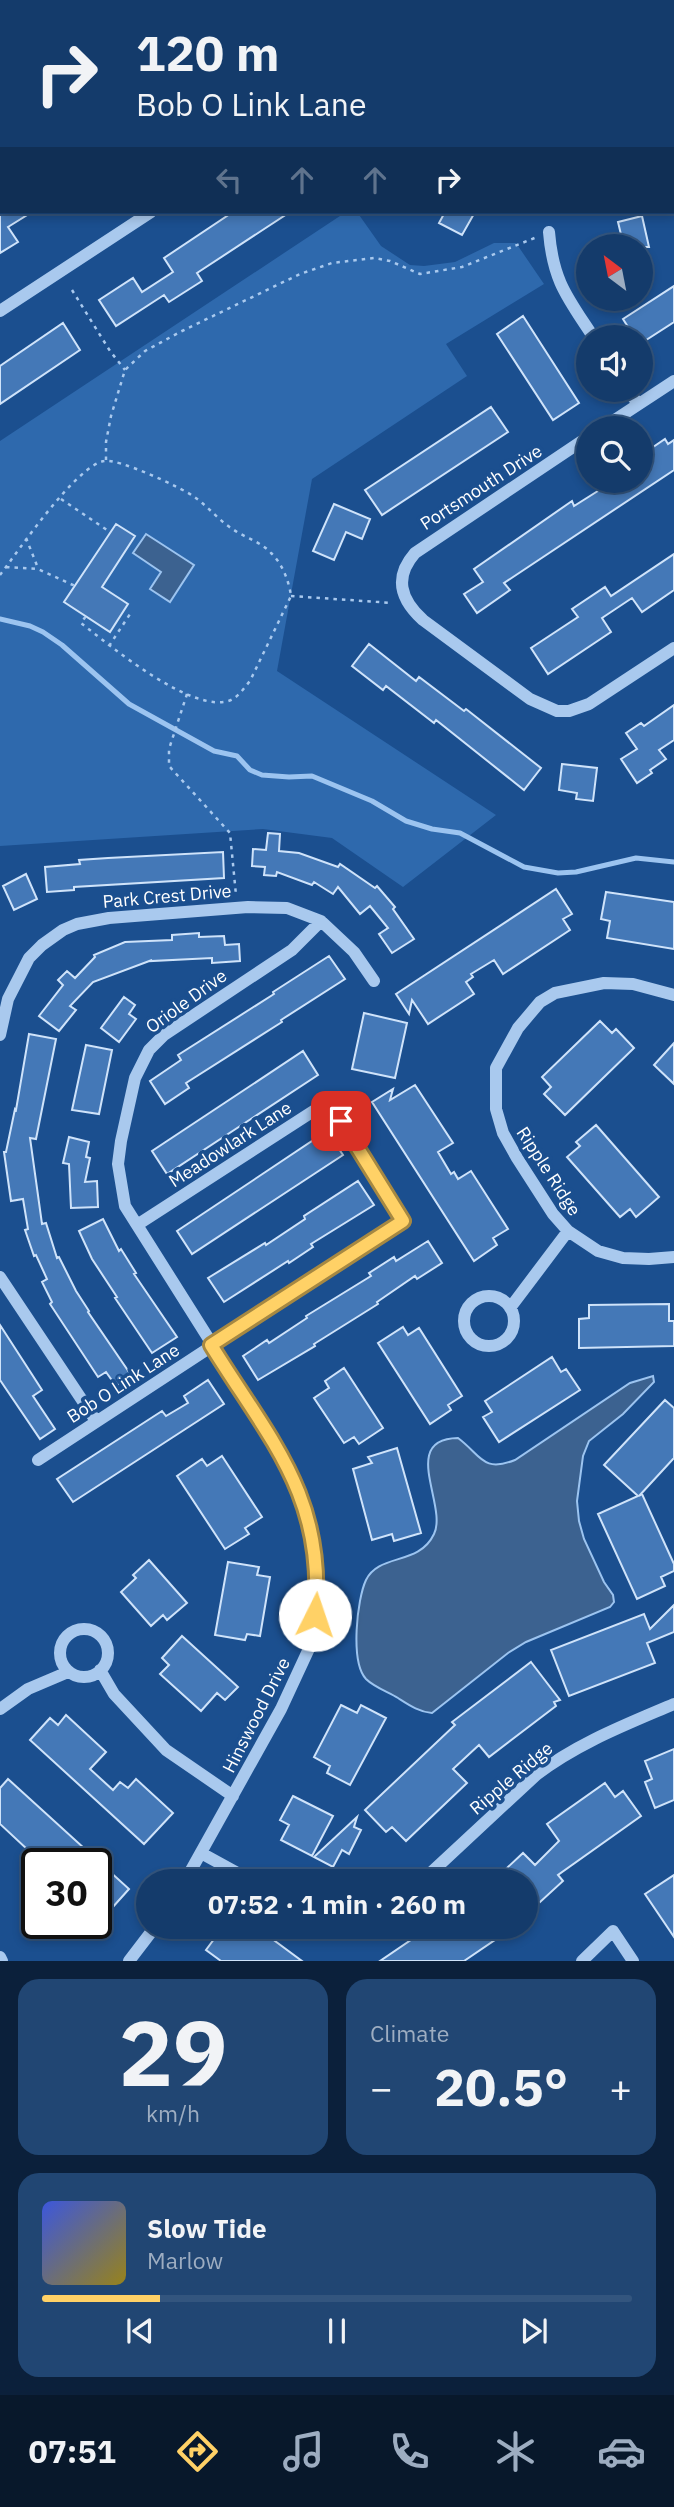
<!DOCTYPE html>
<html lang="en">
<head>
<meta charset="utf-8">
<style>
	:root { --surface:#143b6b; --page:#214673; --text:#f1f3f6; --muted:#9dadc1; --line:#33557e; --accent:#ffd166 }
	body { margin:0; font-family:"IBM Plex Sans",sans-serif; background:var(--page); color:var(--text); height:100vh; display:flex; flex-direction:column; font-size:26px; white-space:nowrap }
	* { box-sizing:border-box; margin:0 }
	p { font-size:23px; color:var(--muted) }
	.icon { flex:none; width:38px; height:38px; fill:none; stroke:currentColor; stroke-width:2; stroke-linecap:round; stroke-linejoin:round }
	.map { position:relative; height:1961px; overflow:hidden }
	.panel { display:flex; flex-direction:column; gap:18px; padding:18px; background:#0b203b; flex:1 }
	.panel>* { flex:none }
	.hud { position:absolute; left:0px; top:0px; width:676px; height:214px; box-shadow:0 4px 10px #0003,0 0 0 2px var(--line); background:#143b6b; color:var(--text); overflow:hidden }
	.needle { width:46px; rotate:328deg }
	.buttons { position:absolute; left:576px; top:234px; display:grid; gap:14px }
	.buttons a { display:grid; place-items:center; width:77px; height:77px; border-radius:50%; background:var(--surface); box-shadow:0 4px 10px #0003,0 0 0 2px var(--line); font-size:35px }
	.speed { position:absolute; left:21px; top:1848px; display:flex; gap:14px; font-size:35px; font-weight:700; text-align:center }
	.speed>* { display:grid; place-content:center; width:91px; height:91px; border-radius:50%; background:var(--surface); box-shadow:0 4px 10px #0003,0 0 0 2px var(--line); line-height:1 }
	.speed .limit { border:4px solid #111; border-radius:10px; background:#fff; color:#111 }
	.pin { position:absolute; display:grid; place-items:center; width:60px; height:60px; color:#fff; margin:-30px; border-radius:14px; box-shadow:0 4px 10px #0006 }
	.me { position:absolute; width:77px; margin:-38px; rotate:4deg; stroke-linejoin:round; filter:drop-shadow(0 0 5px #0008) }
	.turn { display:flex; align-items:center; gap:24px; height:147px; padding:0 21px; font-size:32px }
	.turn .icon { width:91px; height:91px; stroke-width:2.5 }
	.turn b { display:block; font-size:49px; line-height:60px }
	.lanes { display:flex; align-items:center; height:66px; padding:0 21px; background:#0003; justify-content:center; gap:35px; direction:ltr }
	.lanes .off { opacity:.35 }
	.big { font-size:52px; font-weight:700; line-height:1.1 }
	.panel .widget { flex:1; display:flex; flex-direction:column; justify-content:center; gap:10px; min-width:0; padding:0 24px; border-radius:21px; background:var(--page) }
	.panel .dial { align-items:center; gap:0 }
	.dial b { font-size:91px; line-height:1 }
	.song { display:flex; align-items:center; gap:21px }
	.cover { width:84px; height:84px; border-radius:10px; background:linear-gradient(135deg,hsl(230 70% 55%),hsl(50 70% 35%)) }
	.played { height:7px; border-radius:4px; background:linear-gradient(90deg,var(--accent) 20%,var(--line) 20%) }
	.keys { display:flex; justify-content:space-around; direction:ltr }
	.heat { display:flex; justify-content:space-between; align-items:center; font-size:38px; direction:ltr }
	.panel .tiles { flex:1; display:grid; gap:18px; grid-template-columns:1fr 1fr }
	.widget:last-child { grid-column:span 2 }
	.trip { position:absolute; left:136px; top:1869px; width:402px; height:70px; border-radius:35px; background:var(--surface); box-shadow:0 4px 10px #0003,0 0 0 2px var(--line); font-weight:700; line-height:70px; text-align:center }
	.menu { display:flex; height:112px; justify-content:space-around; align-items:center; background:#08182b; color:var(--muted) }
	.menu .icon { width:49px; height:49px }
	.menu .on { color:var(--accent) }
	.menu b { font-size:32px; color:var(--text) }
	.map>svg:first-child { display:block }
</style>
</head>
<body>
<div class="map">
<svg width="674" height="1961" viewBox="0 0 674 1961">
	<rect width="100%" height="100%" fill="#1b4f8f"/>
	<path fill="#2e69ad" d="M346 212H357L381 246 410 265 424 266 455 262 494 243H516L544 284 446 344 467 376 312 479 277 671 496 815 403 887 332 838 263 829 0 846V441Z"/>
	<path fill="#3c6290" stroke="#9cc4f0" stroke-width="2" d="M146 534 194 565 170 602 150 589 161 572 133 553Z
		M653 1376 654 1382 623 1414 589 1441 583 1456 577 1501 579 1521 584 1539 604 1582 613 1595 614 1602 610 1607 526 1642 508 1653 432 1713C419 1712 409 1705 398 1698 388 1692 374 1687 366 1679 350 1662 357 1599 366 1580 379 1553 419 1566 434 1534 448 1506 399 1439 458 1438 481 1455 482 1473 515 1460L630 1383Z"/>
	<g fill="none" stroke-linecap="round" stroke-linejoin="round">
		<path stroke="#9cc4f0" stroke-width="5" d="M0 619 30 626 43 632 62 645 129 704 214 751 237 756 250 770 262 775 289 777 312 776 372 801 406 821 432 829 460 833 524 867 558 873 576 872 636 858 674 862"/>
	</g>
	<path fill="#4478b7" stroke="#cfe3fa" stroke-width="2" d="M0 212H32L8 227 18 242 0 253Z
		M233 212H290L197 273 202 281 169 302 164 295 116 326 99 300 133 278 142 292 173 272 164 258Z
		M445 212H475L462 235 439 223Z
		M642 216 649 247H624L618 222Z
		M674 286V322L640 344V338H635L623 319Z
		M523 316 579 403 553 420 497 334Z
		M63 323 80 350 0 404V366Z
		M491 407 508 432 382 515 365 490Z
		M665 439 668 444 674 440V470L504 583 510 590 477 613 464 594 483 582 474 569 572 501 574 506 601 489 596 481H640V456Z
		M334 504 370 519 362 539 346 532 334 560 313 551Z
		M116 524 135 536 102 587 128 604 110 632 64 602Z
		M674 554V590L642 612 632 598 602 618 611 632 548 674 531 648 578 617 572 609 605 587 611 596Z
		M369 644 416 681 419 677 464 711 466 709 541 768 524 790 436 720 434 723 386 686 383 690 352 666Z
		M674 705V740L659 750 666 759 650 770 652 773 637 783 621 759 637 749 626 733 641 723 644 726Z
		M562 764 597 768 593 801 576 799 577 793 559 790Z
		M268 833 280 834 279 851 299 853 338 867 340 864 375 888 377 886 395 907 393 909 414 939 392 953 379 934 388 928 370 906 360 914 338 887 333 894 314 882 312 885 277 872 276 876 264 875 265 867 252 866 253 849 266 850Z
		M223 852 224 878 74 887V890L47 892 45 867 80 864 79 860 108 858Z
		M26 874 37 899 14 910 3 886Z
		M556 889 572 914 563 919 570 930 503 974 494 960 471 974 473 977 466 982 474 994 428 1024 412 1000 409 1014 396 994Z
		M606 892 674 902V949L607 938 610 921 601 919Z
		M199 933V937L224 936 225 945 239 944 240 961 212 963V958L151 961 152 960 93 982 70 1006 76 1010 59 1031 39 1016 63 985 58 980 67 971 75 978 95 957 94 955 125 942 172 940V935Z
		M329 956 345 979 281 1020 282 1022 186 1083 189 1088 165 1104 150 1081 181 1060 178 1055 274 994 273 992Z
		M124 997 135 1005 129 1014 136 1019 119 1042 101 1028Z
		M364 1013 407 1023 395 1078 352 1069Z
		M600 1021 612 1033 616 1029 634 1048 565 1115 544 1094 551 1087 542 1077Z
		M29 1034 56 1039 36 1139 30 1138 42 1224 46 1223 57 1258 59 1257 76 1291 89 1311 88 1312 131 1375 116 1386 106 1372 98 1377 50 1304 52 1302 42 1282 47 1279 36 1255 34 1256 25 1230 28 1229 23 1199 11 1201 4 1152H6L15 1109 16 1110Z
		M674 1043V1084L654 1065Z
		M86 1045 112 1050 99 1114 72 1110Z
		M303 1051 318 1075 167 1174 152 1151Z
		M415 1085 453 1143 438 1152 451 1174 454 1172 458 1179 471 1171 508 1229 493 1238 497 1245 474 1261 372 1102 393 1089 390 1100Z
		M596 1125 659 1197 636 1217 630 1209 620 1217 567 1157 580 1146 576 1142Z
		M327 1131 343 1155 192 1254 177 1231Z
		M69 1137 89 1142 86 1157 90 1158 85 1182 97 1181 98 1207 71 1208 69 1164 63 1163Z
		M358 1181 374 1205 311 1244 313 1247 289 1263 288 1261 224 1302 208 1278 265 1243 266 1245 305 1219 304 1216Z
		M103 1219 119 1251 121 1249 136 1273 134 1274 177 1337 152 1353 115 1298 117 1297 92 1259 79 1231Z
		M428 1241 442 1263 417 1279 415 1276 377 1302 378 1304 314 1344 315 1346 258 1380 243 1356 267 1340 269 1343 307 1318 306 1316 371 1276 369 1273 394 1257 396 1261Z
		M669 1304V1321H674V1346L579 1348V1319L589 1318V1305Z
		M0 1325 42 1390 33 1396 55 1429 40 1439 0 1380Z
		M403 1327 408 1335 419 1328 462 1396 448 1405 451 1410 430 1424 378 1343Z
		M552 1357 561 1372 566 1369 580 1390 499 1442 483 1417 492 1412 485 1401Z
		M344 1368 383 1428 359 1444 354 1437 344 1443 314 1398 329 1388 325 1381Z
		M208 1380 224 1404 73 1502 57 1479 162 1411 166 1416 188 1403 184 1396Z
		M665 1400 674 1408V1458L639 1496 642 1494 674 1564V1571L661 1577 665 1586 637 1599 598 1514 638 1496 604 1465Z
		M397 1448 421 1533 394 1541 392 1534 372 1540 353 1469 372 1463 368 1457Z
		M222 1456 262 1517 245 1528 249 1534 225 1549 177 1476 202 1459 207 1466Z
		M149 1560 187 1603 167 1620 163 1615 151 1626 121 1592 136 1578 133 1575Z
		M228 1562 259 1567 257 1575 270 1577 260 1636 247 1634 245 1640 215 1635Z
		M674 1605V1632L647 1643 655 1663 569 1696 551 1650 644 1614 650 1629Z
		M182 1636 238 1687 225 1700 217 1693 201 1711 160 1674 169 1665 162 1658Z
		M531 1662 560 1700 554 1702 556 1706 489 1757 479 1745 453 1769 467 1783 406 1841 392 1827 386 1832 365 1810 455 1725 452 1722Z
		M341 1705 357 1713 361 1705 386 1718 350 1785 327 1773 330 1766 314 1757Z
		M66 1715 106 1752 90 1769 113 1790 120 1782 128 1788 136 1779 173 1813 144 1844 30 1740 50 1718 58 1725Z
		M674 1749V1800L655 1808 645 1782 652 1779 645 1761Z
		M8 1779 129 1889 103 1918 96 1912V1864H43L0 1824V1788Z
		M605 1783 615 1797 623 1791 641 1816 558 1875 563 1881 527 1914V1881H493L523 1853 535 1865 559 1841 547 1824Z
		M293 1796 333 1816 312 1856 281 1840 289 1825 280 1820Z
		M357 1817 354 1827 361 1830 349 1854 342 1850 333 1867 314 1857Z
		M674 1875V1937L645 1894Z
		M223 1927H256L302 1961H221L206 1950Z
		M430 1927H514L464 1961H380Z"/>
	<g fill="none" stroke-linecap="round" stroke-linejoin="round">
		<path stroke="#a9c9ee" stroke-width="2.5" stroke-dasharray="3.5 5" stroke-linecap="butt" d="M72 290 110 351 125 370
			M106 460V442L111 416 125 370 145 351 182 331 300 274 332 263 374 258 390 261 420 274 462 267 537 237
			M61 499 110 532
			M26 538 38 568
			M6 567 38 569 75 586
			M0 575C19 550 76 466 104 461 118 458 180 487 193 496 208 506 219 521 234 530 246 538 261 542 271 553 282 563 289 581 291 596L250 681C244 688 239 696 231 700 194 716 109 645 81 623L86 616
			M291 596 392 603
			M109 646 132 611
			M187 694 169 749V766L230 833 236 895"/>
		<path stroke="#a9c9ee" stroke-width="12" d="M63 2 65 0
			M470 2 472 0
			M0 43 2 42
			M549 232C553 282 568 298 594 338
			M0 311 151 212
			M628 390 638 404
			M601 429 674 381
			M588 437 415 553C394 577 400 599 423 620L530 699 557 711H569L589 704 674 648
			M674 995 633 984 604 983 555 993 540 1002 518 1028 496 1068V1109L503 1133 517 1158 553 1214 568 1231 598 1251 623 1258 649 1259 674 1257
			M0 1035 8 999 29 958 42 945 63 930 77 924 109 918 248 907 287 908 321 921 354 952 374 981
			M0 1277 96 1421
			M464 1321a25 25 0 1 1 50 0a25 25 0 1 1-50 0Z
			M510 1308 568 1231
			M38 1460 403 1221 329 1101 137 1225
			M60 1653a24 24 0 1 1 48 0a24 24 0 1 1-48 0Z
			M100 1670 114 1694 166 1750 233 1796
			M0 1709 28 1689 68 1672
			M201 1853 252 1881
			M185 1881 281 1709 313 1640 317 1590 316 1553 308 1515 289 1466 125 1206 118 1164 121 1141 135 1078 149 1050 164 1035 292 950 321 921
			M422 1881 536 1775C578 1743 625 1725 674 1704
			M0 1957 2 1961
			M129 1961 155 1927
			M582 1961 613 1931 633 1961"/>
	</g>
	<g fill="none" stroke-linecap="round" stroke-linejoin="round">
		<g stroke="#a68842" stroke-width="18">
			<path id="route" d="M315 1615C326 1496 269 1439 211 1345L403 1221 341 1121"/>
		</g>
		<use href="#route" stroke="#ffd166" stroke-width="12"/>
	</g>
	<g text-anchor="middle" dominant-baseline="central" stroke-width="7" stroke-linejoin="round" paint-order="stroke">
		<g font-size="18" fill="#fff" stroke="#1b4f8f">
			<text transform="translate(481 487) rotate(-33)">Portsmouth Drive</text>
			<text transform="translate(167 896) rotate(-5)">Park Crest Drive</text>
			<text transform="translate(186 1001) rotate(-36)">Oriole Drive</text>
			<text transform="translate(230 1144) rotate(-33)">Meadowlark Lane</text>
			<text transform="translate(549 1171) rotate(57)">Ripple Ridge</text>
			<text transform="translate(123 1383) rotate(-33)">Bob O Link Lane</text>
			<text transform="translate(256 1715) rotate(-63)">Hinswood Drive</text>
			<text transform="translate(511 1778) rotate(-40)">Ripple Ridge</text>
		</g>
	</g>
</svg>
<div class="buttons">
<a><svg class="needle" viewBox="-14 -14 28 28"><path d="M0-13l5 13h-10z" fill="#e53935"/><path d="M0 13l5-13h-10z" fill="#9dadc1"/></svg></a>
<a><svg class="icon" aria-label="sound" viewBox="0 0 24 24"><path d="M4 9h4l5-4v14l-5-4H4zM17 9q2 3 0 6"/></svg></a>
<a><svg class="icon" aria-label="search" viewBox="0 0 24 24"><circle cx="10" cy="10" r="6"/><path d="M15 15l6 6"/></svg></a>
</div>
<div class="speed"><div class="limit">30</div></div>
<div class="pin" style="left:341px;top:1121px;background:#d93025"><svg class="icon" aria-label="arrive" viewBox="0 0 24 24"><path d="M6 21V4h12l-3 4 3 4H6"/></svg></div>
<svg class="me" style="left:315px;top:1615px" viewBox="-20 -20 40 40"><circle r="19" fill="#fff"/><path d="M0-13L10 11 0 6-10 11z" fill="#ffd166"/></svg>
<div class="trip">07:52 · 1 min · 260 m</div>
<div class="hud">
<div class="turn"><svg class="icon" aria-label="right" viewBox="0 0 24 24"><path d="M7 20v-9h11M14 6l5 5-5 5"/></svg><div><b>120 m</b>Bob O Link Lane</div></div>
<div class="lanes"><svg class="icon off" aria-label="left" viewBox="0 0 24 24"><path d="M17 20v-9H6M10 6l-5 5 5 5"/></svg><svg class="icon off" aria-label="ahead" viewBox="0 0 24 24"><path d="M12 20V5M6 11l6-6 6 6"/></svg><svg class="icon off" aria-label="ahead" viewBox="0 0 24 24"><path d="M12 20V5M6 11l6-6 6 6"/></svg><svg class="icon" aria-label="right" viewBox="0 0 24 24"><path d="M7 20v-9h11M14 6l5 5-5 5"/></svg></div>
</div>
</div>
<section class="panel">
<div class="tiles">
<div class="widget dial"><b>29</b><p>km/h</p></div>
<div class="widget"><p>Climate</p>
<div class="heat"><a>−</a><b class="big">20.5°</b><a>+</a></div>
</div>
<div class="widget">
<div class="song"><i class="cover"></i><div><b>Slow Tide</b><p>Marlow</p></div></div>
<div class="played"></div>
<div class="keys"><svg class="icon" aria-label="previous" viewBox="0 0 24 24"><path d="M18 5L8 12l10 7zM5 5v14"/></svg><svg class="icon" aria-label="pause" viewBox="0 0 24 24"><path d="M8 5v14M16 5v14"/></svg><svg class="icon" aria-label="next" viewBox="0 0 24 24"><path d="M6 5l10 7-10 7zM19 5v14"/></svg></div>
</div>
</div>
</section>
<nav class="menu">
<b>07:51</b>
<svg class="icon on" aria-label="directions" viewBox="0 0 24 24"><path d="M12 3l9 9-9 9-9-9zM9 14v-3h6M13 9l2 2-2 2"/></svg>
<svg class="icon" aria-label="music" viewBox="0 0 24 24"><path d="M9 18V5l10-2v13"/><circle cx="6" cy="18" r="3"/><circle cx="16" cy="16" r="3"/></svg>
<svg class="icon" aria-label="phone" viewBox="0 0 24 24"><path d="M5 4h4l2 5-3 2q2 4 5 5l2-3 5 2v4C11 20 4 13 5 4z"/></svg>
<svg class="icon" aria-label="climate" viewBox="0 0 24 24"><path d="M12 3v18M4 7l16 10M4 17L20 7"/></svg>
<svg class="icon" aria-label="car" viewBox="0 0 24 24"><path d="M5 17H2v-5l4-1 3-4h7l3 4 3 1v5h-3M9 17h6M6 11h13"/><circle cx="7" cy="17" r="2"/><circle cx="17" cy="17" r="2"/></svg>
</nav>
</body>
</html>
